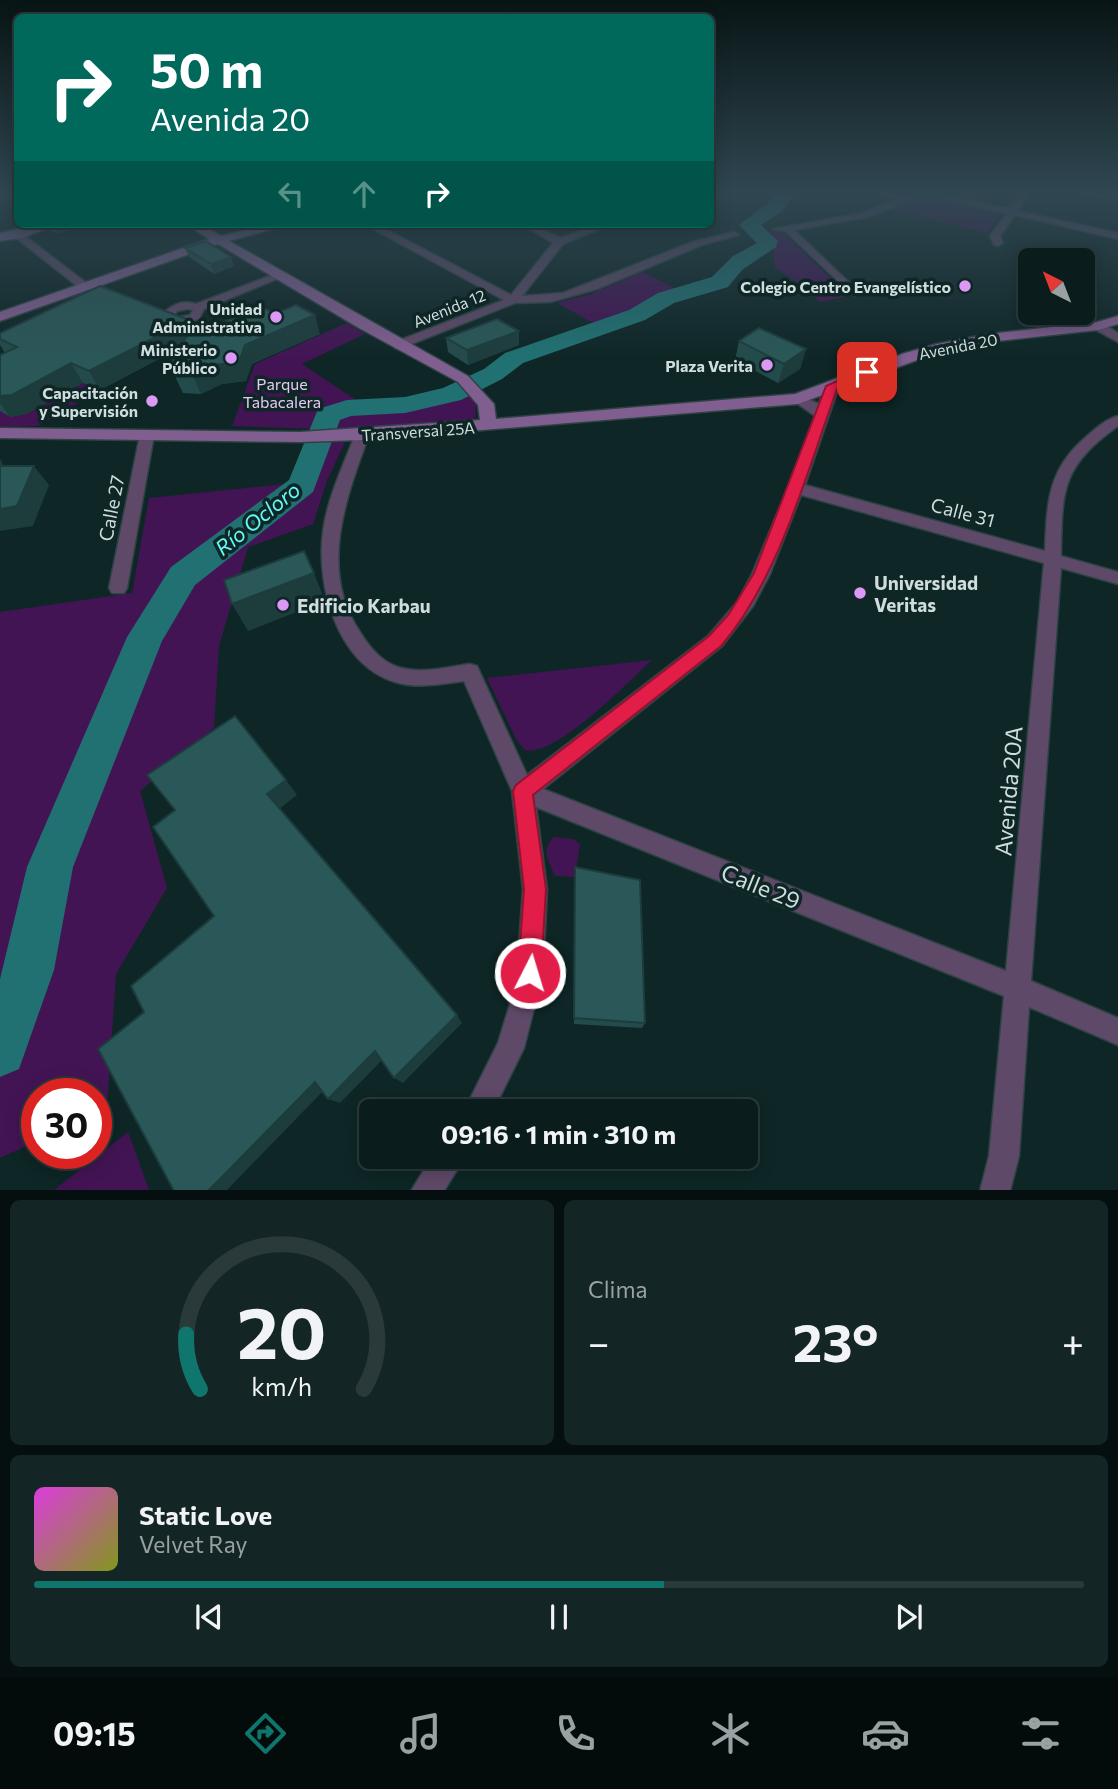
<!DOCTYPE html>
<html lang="es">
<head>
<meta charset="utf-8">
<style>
	:root { --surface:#0a1c1c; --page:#132525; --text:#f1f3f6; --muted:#99a1a3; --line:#2a3a3b; --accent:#0f766e }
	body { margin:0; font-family:Commissioner,sans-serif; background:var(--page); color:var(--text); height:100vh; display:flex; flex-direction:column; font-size:26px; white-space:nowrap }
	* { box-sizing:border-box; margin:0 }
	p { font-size:23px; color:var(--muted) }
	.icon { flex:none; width:38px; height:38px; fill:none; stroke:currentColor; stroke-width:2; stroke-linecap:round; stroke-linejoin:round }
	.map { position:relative; height:1190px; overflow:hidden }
	.sheet { display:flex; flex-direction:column; gap:10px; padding:10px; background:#060f0f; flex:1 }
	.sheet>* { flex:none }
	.top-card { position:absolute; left:14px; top:14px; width:700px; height:214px; border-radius:10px; box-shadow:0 4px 18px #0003,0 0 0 2px var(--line); background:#00695c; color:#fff; overflow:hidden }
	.needle { width:46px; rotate:318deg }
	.buttons { position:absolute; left:1018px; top:248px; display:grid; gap:14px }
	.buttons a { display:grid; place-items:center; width:77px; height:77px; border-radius:10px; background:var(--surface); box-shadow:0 4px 18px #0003,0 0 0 2px var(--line); font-size:35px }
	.speed { position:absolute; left:21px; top:1078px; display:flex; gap:14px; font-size:35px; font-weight:700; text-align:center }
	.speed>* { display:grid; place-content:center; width:91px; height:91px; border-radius:50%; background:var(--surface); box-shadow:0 4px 18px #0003,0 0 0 2px var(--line); line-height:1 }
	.speed .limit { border:10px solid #d22; background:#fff; color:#111 }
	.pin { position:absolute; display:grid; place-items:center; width:60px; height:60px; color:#fff; margin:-30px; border-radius:14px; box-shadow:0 4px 10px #0006 }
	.me { position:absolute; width:77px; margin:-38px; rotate:5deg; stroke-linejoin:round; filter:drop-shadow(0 0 5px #0008) }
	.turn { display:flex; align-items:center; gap:24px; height:147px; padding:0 21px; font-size:32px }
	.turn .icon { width:91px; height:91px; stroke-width:2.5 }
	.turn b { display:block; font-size:49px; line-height:60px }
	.lanes { display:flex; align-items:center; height:66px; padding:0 21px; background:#0003; justify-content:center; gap:35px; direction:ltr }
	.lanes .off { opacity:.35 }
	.big { font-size:52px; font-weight:700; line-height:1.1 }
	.sheet .tile { flex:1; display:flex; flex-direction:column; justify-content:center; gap:10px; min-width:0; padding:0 24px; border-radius:10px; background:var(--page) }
	.sheet .dial { align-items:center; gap:0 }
	.dial svg { height:182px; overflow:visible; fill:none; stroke:var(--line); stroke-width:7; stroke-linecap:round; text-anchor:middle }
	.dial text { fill:var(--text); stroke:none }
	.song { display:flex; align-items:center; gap:21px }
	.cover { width:84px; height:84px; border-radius:10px; background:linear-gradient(135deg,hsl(300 70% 55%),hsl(70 70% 35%)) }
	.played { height:7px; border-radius:4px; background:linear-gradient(90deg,var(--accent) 60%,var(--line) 60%) }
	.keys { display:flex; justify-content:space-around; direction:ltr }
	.heat { display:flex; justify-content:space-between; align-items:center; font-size:38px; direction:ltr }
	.sheet .tiles { flex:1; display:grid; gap:10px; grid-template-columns:1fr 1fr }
	.tile:last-child { grid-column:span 2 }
	.trip { position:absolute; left:359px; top:1099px; width:399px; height:70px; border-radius:10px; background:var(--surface); box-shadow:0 4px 18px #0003,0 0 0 2px var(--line); font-weight:700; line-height:70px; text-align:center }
	.tabs { display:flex; height:112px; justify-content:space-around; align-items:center; background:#040b0b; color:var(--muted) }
	.tabs .icon { width:49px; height:49px }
	.tabs .on { color:var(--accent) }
	.tabs b { font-size:32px; color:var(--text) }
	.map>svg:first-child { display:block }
</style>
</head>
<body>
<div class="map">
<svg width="1118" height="1191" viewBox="0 0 1118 1191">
	<rect width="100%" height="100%" fill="#0e2626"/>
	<path fill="#431454" d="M933 195 997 211 1001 213 988 233 893 210 911 197Z
		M781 231 849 296 820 302 797 282 775 268 772 240 764 233Z
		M643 272 680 291 662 295 633 312 595 324 557 303 591 294Z
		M347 323 365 334 302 364 359 402 322 413 315 429 232 426 255 364Z
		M83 383 100 390 38 426 0 427V411L10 417 26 414Z
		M465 391 476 405 475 419 329 429 333 417 345 412 406 408Z
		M345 442 327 481 313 524 248 547 219 646 214 728 140 791 167 888 116 974 107 1107 96 1113V1094H37V1141L0 1158V612L132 593 149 498 294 483 307 444Z
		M652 660C628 682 555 758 525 750L517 741 487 678Z
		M554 837 573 839 580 844 575 877 555 876C549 861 540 850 554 837Z
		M128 1132 149 1190H54Z"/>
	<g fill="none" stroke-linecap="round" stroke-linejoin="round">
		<path fill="#217172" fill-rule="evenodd" d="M779 192H797L781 212 761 225 778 241 776 247 742 270 728 287 674 303 645 320 523 363 502 379 461 400 405 413 351 416 340 420 313 492 195 585 162 641 73 867 54 970 19 1069 0 1077V979L27 867 127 637 171 567 289 480 318 409 347 400 405 397 443 388 484 369 505 353 629 310 658 293 712 277 733 256 757 243 739 225 767 204Z"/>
		<g stroke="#2d4343" stroke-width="3">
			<path id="street" d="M874 192 906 196 916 192H934L1010 209 1023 192H1031L1018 211 1118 233V239L1015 215 1000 236 1003 243 998 246 994 245 990 236 1007 214 925 195 868 217 794 230 858 291 860 293 854 296 785 231 773 229 863 213 898 199Z
				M1082 192 1118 195V201L1083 194Z
				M364 224H376L511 295 553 243 521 224H533L560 238 598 224H612L563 244 522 296 563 293 695 241 734 232 739 235 702 245 597 289 550 302 515 303 399 349 395 348V342L504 300Z
				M15 233H21L89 285V289H81L15 237Z
				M275 274 284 276 204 309 199 319 180 325 160 317C169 306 182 299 196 304ZM188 309 193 310 190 315 180 317 174 316 177 311Z
				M1094 323H1102L1118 333V342L1094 329Z
				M832 382 839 386 805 485 1045 551C1047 504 1047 470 1086 437 1095 429 1106 419 1118 416V426C1061 467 1062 490 1061 556L1118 572V584L1061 568 1031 981 1118 1018V1045L1029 1007 1019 1156 1010 1191H980L989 1156 1004 996 536 807 547 889 543 973 524 1048 493 1111H464L498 1043 510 1004 517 973 523 889 512 791 464 681C441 684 417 689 395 682 337 665 316 585 323 532 327 499 343 466 355 435L362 431 369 435C346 498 318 570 360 632 368 645 380 660 395 666 418 675 447 667 470 664L477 666 527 775 708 636 738 601 752 574 788 488 815 416 791 399 798 395 819 404 825 386ZM801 495 1044 563 1006 971 543 789 722 646 753 606 770 574Z
				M147 431 154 435 127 588 124 593H112L109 588 140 435Z
				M432 1157H465L444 1191H411Z"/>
		</g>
		<g stroke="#2d4343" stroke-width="3">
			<path id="secondary" d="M41 224H59L22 238 0 241V233Z
				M186 224H200L221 236 270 224H291L229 241 468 376 494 404 496 419 795 394 905 353 937 344 989 334 1097 322 1118 316V324L1098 330 989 342 939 352 798 404 362 440 300 442 0 438V428L300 432 480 420 478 405 458 382 359 328 218 244 0 321V312L209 239Z"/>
		</g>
		<use href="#street" fill="#5f4968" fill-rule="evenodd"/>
		<use href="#secondary" fill="#815e90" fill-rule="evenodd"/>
	</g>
	<path fill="#244b4b" d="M47 224H90L57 234 50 230Z
		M185 248 231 257 234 266 214 274 189 257Z
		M274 314 320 334 252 364 246 381 222 384 201 394 183 393 169 364 178 349 100 390 83 383 26 414 10 417 0 411V355L5 353 0 345V333L210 328 240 320Z
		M446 338 519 345 468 365 448 352Z
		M739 341 806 349 800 369 778 383 735 360Z
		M575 877 645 1023 642 1028 574 1024Z"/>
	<path fill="#1d3d3d" d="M52 224H90L57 234Z
		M231 257 234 266 214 274 211 264Z
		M315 315 320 334 252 364 246 381 222 384 201 394 192 374 214 365 245 345Z
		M189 320 197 339 100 390 89 371Z
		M519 331V345L468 365 467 350Z
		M806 349 800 369 778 383 784 364Z
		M71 363 83 383 26 414 10 417 0 403V396Z
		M34 466 49 485 33 526 0 531V509Z
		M314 573 325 601 248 631 232 604Z
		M286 780 297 795 279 809 267 794Z
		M457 1015 462 1023 403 1083 394 1078Z
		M375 1051 385 1057 340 1103 328 1099Z
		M315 1082 327 1087 226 1191H208Z"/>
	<path fill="#2a5757" stroke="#1d3d3d" stroke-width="2" d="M206 241 231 257 211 264 185 248Z
		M100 286 189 320 89 371 71 363 12 395 0 396V355L17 347 0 339V333Z
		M296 305 315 315 245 345 239 362 214 365 192 374H174L169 364 196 323 210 328 236 317 240 320 266 309 274 314Z
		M497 319 519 331 467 350 446 338Z
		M759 328 806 349 784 364 739 341Z
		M0 460 2 466H34L17 506 0 509Z
		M304 551 314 573 232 604 224 580Z
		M235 716 286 780 267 794 457 1015 394 1078 375 1051 328 1099 315 1082 208 1191H174L98 1049 144 1012 131 986 214 916 153 827 175 810 147 775Z
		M575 867 640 880 645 1023 574 1018Z"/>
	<linearGradient id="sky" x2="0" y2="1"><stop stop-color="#081515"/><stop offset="0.54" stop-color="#304752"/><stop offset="1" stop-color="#304752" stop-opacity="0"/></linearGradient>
	<rect width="1118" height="358" fill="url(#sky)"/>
	<path fill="#e11d48" stroke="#92132f" stroke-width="2" d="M863 369 873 372 837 389C807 471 779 579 721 646L533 795 546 889 541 973 538 981 530 985 522 981 518 973 524 889 513 791 516 785 709 636 729 614 754 573 826 386Z"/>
	<g fill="#db99f5" stroke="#0e2626" stroke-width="2.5">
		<circle cx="965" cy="286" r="7"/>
		<circle cx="276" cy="317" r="7"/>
		<circle cx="231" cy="358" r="7"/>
		<circle cx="767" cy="365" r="7"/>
		<circle cx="152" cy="401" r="7"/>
		<circle cx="860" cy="593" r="7"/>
		<circle cx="283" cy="605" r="7"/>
	</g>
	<g text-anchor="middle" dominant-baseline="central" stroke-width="7" stroke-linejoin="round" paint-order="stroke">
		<g font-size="16" font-weight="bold" fill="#cfdddd" stroke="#0e2626" text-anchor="end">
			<text x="951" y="286">Colegio Centro Evangelístico</text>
			<text x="262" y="308">Unidad<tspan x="262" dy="18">Administrativa</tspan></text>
			<text x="217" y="349">Ministerio<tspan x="217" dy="18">Público</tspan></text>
			<text x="753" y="365">Plaza Verita</text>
			<text x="138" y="392">Capacitación<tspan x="138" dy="18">y Supervisión</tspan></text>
		</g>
		<g font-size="16" fill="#cfdddd" stroke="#0e2626">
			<text transform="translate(449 308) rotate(-22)">Avenida 12</text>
			<text transform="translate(958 346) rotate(-11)">Avenida 20</text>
			<text transform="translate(418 431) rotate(-4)">Transversal 25A</text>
		</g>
		<g font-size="16" fill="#e6caf2" stroke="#0e2626">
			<text x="282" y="383">Parque<tspan x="282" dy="18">Tabacalera</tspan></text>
		</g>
		<g font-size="19" fill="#cfdddd" stroke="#0e2626">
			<text transform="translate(111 508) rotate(-79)">Calle 27</text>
			<text transform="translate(963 512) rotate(15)">Calle 31</text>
		</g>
		<g font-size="19" font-weight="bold" fill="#cfdddd" stroke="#0e2626" text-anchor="start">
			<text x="874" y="582">Universidad<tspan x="874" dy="22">Veritas</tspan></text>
			<text x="297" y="605">Edificio Karbau</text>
		</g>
		<g font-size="21" font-style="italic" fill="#67f8f9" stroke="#0e2626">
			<text transform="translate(257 518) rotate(-39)">Río Ocloro</text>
		</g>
		<g font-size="23" fill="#cfdddd" stroke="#0e2626">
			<text transform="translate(1008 791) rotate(-85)">Avenida 20A</text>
			<text transform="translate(761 886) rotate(22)">Calle 29</text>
		</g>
	</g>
</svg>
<div class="buttons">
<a><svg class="needle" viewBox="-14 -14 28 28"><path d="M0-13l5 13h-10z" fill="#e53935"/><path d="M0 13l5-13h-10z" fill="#99a1a3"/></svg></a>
</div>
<div class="speed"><div class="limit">30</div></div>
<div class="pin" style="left:867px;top:372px;background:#d93025"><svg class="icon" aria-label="arrive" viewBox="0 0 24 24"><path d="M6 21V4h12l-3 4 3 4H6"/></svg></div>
<svg class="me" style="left:530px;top:973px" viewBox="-20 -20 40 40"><circle r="17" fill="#e11d48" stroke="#fff" stroke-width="3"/><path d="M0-11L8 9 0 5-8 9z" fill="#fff"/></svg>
<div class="trip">09:16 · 1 min · 310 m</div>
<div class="top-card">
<div class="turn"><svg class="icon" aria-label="right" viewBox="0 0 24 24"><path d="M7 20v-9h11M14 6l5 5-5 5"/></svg><div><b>50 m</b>Avenida 20</div></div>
<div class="lanes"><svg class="icon off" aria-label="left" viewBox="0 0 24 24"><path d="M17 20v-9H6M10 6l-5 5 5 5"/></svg><svg class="icon off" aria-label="ahead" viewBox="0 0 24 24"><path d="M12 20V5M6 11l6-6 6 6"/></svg><svg class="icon" aria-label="right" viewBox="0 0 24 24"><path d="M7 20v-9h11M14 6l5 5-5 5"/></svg></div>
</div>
</div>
<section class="sheet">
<div class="tiles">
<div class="tile dial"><svg viewBox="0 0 100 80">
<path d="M14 69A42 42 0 1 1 86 69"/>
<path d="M14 69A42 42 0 0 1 8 45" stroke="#0f766e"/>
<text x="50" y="56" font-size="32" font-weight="700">20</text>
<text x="50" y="72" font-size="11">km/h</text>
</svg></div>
<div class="tile"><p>Clima</p>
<div class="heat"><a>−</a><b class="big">23°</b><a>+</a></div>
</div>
<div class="tile">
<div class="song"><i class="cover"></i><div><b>Static Love</b><p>Velvet Ray</p></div></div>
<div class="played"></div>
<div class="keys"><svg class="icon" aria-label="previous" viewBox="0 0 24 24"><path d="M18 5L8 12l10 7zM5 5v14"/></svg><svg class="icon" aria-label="pause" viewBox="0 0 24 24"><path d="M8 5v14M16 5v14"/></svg><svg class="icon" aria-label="next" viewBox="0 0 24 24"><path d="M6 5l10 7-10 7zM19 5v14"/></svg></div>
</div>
</div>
</section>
<nav class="tabs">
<b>09:15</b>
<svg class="icon on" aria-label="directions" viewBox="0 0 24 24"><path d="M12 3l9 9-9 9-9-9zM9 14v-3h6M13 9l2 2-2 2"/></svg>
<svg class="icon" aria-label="music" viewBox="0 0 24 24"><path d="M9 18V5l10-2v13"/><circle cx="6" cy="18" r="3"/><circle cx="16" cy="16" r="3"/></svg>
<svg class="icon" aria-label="phone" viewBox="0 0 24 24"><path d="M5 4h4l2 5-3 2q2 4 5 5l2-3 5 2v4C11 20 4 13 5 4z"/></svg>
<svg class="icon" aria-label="climate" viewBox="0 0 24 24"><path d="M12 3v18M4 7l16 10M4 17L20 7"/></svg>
<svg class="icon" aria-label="car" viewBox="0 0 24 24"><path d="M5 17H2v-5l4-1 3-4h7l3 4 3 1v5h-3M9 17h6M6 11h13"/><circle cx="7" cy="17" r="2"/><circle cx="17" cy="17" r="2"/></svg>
<svg class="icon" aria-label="filters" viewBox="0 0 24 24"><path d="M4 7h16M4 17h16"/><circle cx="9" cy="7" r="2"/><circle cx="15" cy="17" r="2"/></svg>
</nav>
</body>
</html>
